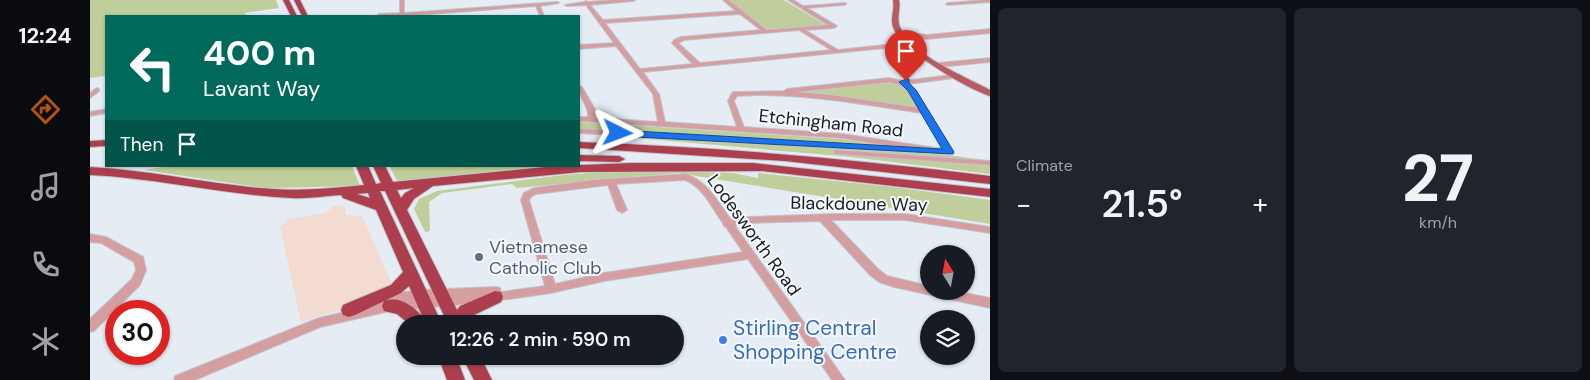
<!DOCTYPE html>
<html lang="en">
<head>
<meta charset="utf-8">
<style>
	:root { --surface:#171b24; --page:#20242c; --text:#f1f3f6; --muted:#9ea1a6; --accent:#b45309 }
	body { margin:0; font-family:"DM Sans",sans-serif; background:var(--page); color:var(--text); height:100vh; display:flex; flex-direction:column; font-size:19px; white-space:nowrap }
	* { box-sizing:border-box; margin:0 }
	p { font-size:16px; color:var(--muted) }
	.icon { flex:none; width:28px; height:28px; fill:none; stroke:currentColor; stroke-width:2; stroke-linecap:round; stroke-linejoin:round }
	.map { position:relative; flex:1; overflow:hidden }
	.panel { display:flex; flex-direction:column; gap:8px; padding:8px; background:#0d0f14; width:600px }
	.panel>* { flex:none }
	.banner { position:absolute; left:15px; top:15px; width:475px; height:152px; border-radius:0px; box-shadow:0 1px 4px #0004; background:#00695c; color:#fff; overflow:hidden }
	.needle { width:32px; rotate:349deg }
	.tools { position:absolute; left:830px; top:245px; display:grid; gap:10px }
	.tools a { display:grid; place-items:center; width:55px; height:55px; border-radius:50%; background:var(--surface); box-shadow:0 1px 4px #0004; font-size:25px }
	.speed { position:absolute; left:15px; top:300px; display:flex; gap:10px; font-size:25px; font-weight:700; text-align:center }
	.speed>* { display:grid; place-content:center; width:65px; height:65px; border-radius:50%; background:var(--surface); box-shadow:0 1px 4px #0004; line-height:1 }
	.speed .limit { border:8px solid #d22; background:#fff; color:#111 }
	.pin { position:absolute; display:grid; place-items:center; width:42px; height:42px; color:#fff; margin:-51px -21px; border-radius:50% 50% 50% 0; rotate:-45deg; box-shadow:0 0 5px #0007 }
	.pin .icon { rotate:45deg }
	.me { position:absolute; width:55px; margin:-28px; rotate:93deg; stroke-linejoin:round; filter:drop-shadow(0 0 4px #0008) }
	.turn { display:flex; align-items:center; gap:18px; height:105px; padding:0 15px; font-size:22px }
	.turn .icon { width:65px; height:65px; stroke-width:2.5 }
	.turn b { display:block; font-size:35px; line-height:42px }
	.then { display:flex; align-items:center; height:48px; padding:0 15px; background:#0003; gap:10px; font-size:19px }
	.big { font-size:38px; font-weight:600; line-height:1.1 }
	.panel .tile { flex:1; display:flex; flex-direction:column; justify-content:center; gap:8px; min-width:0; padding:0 18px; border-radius:8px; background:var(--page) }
	.panel .dial { align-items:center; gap:0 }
	.dial b { font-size:65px; line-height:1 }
	.heat { display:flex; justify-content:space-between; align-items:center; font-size:28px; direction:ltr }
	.panel .tiles { flex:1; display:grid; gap:8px; grid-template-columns:repeat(2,1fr) }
	.trip { position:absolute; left:306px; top:315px; width:288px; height:50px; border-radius:25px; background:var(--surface); box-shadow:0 1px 4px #0004; font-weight:600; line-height:50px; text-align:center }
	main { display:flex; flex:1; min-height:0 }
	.tab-bar { display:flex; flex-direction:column; width:90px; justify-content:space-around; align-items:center; background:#090b0e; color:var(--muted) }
	.tab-bar .icon { width:35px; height:35px }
	.tab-bar .current { color:var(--accent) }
	.tab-bar b { font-size:22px; color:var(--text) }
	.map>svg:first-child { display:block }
</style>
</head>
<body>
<main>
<nav class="tab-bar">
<b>12:24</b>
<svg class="icon current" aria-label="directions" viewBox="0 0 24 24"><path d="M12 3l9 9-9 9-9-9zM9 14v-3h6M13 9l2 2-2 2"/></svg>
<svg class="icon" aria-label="music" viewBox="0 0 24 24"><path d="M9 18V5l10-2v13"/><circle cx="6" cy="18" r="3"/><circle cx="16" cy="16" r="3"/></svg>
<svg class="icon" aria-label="phone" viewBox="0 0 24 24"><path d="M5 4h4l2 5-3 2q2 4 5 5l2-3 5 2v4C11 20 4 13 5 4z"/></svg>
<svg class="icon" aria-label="climate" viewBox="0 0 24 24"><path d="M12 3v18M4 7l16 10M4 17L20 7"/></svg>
</nav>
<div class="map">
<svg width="900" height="380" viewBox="0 0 900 380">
	<rect width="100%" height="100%" fill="#e5ecf4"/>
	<path fill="#f3dbd1" d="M245 205 255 207 256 215 272 216 303 286 248 310 211 322 190 227 198 219 235 213Z"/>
	<path fill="#c0ce9b" d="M0 0H186L189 8 154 13 159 16H16V76L0 78Z
		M635 0H694L736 25 678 29Z
		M807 82 813 84 828 107 700 93Z
		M489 122 751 139 900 161V174L761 157 489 133Z
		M79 166H262L270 186 175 188 54 170Z
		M299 166H454L308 182Z
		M537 170 643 173 668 178V173L803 187 900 200V224L588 173 427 188 422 184 352 193 339 202 340 231 335 232 324 209 329 199 347 191 474 175Z"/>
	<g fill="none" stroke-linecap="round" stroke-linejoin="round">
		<g stroke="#c0c6cd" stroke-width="2">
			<path id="minor" d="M310 0H314V13L467 2 469 3 450 6 454 16H450L446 6 314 16H287L289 14 310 13Z
				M524 0H545L543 1 500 5 513 20 646 11 633 0H638L677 30 738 25 698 0H703L713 6 756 3V4L754 5 717 8 747 26 744 28 715 30 748 50 804 44 806 45V47L553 72 569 94 575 122 647 127 638 101 642 93 644 92 694 91 697 89 799 78 813 81 869 74 872 76 871 77 819 84 825 90 863 152 859 154 489 133V129L808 147 752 138 489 121V117H498C499 105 488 98 489 85L492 87 506 111 505 118 568 122 563 94 526 46 489 49V45L524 43 496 5 477 6 475 5 494 2 496 1 498 2ZM650 14 671 30 591 37 584 40 582 43 603 64 550 69 515 23ZM709 30 741 50 610 63 588 43 594 40ZM799 82C818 86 820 92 829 108L740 95 706 92ZM667 95C723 95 777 105 832 113L853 149 752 134 654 127 644 101 647 96Z
				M894 0H900V2L858 5 856 4 858 3Z
				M900 29V33L837 39 810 36 807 34 810 32 837 35Z
				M900 58V62L848 67 845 65 848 63Z
				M7 88 9 89V91L0 98V93Z
				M16 109V113L0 116V112Z
				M745 150 900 161V165L748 154H745L744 152Z
				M595 174C617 180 628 202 641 220L658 217 745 214H815L900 227V233L815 220H741L788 269 797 276 839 286V291H865L900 298V308L804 287 789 282 780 275 730 221 658 223 645 226 755 380H742L658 259 514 281 461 293 405 301 300 311 230 327 105 380H84L85 376 229 318 289 304 286 303 284 300 286 297 290 295 331 290 406 287 410 288 411 292 455 286 431 200 434 193 444 188 505 180ZM595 180C613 187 622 208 633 223L634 226 636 227 653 252 514 273 465 284 439 200 441 197 446 194 518 185 527 210 532 213 537 210 526 184Z
				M0 234 16 237 53 257 56 270 50 285 4 331 0 332V319L42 279 46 270 44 262 11 243 0 242Z"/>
		</g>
		<g stroke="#c0c6cd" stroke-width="2">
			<path id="major" d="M803 0H809C811 9 806 18 810 27 821 55 874 76 900 90V96C876 88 812 51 803 27 800 18 805 9 803 0Z"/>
		</g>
		<g stroke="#c0c6cd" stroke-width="2">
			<path id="highway" d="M193 0H199L207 16H201Z
				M204 0H210L218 16H212Z
				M16 140V146L0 147V141Z
				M489 142C627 147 763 159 900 176V184L695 161 489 148Z
				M489 155 529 156 535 159 529 162 489 161Z
				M542 163H663L900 189V197L671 171 491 172 343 186 324 199 317 210 367 310 370 306 405 291 411 292 413 297 411 302 382 316 376 324H358L295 191H290L352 324H319L307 314 294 311 292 306 294 301C309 296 322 305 332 316L319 286 311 293 265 315 259 317 253 315 251 310 253 305 301 285 313 272 286 210 253 198 251 195C235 196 217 199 201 198 134 195 68 178 0 175V167C61 170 121 185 183 189 213 191 244 188 274 185L266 166H278L286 184 291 183 283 166H295L303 182 465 166ZM324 188 315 193 311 198 307 190ZM278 193 280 198 267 194Z
				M348 356H366L375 380H357Z
				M372 356H390L402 380H384Z"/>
		</g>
		<use href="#minor" fill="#d59ea1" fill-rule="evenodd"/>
		<use href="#major" fill="#b95a63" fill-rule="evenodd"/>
		<use href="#highway" fill="#ad3e4d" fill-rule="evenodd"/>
	</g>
	<path fill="#1a73e8" stroke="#114b97" d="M816 79H819V83L826 90 864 152 863 154 528 136 523 133 528 130 852 149 818 91 809 82Z"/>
	<circle fill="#5c6f8a" stroke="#f5f9fe" stroke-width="2" cx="389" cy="257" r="5"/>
	<circle fill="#3f7fe0" stroke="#f5f9fe" stroke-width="2" cx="633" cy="340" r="5"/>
	<g text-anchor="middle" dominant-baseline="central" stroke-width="4" stroke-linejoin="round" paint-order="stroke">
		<g font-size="18" fill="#181b1e" stroke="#f5f9fe">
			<text transform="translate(741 123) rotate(6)">Etchingham Road</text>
			<text transform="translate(769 204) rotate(1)">Blackdoune Way</text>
			<text transform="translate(664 235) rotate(54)">Lodesworth Road</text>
		</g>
		<g font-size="18" fill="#4e5e75" stroke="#f5f9fe" text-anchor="start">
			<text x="399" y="247">Vietnamese<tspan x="399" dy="21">Catholic Club</tspan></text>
		</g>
		<g font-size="21" fill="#366cbe" stroke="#f5f9fe" text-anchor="start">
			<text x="643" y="328">Stirling Central<tspan x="643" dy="24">Shopping Centre</tspan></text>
		</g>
	</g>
</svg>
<div class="tools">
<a><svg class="needle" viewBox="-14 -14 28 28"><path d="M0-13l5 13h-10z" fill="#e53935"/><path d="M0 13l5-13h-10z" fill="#9ea1a6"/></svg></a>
<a><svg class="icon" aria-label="layers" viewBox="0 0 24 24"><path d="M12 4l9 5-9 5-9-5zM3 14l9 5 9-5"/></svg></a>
</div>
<div class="speed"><div class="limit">30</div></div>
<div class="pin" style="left:816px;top:81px;background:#d93025"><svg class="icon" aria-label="arrive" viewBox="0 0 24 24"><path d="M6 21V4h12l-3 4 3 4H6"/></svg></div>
<svg class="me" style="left:528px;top:133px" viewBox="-20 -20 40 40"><path d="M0-17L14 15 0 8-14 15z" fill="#1a73e8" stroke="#fff" stroke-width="4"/></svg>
<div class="trip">12:26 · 2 min · 590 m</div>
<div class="banner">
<div class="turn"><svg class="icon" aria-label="left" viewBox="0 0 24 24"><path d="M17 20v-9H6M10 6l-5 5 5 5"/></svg><div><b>400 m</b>Lavant Way</div></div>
<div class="then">Then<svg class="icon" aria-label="arrive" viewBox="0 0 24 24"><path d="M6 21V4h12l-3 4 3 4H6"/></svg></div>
</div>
</div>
<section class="panel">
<div class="tiles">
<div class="tile"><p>Climate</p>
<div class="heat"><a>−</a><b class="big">21.5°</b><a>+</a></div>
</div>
<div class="tile dial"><b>27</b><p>km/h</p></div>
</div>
</section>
</main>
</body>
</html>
